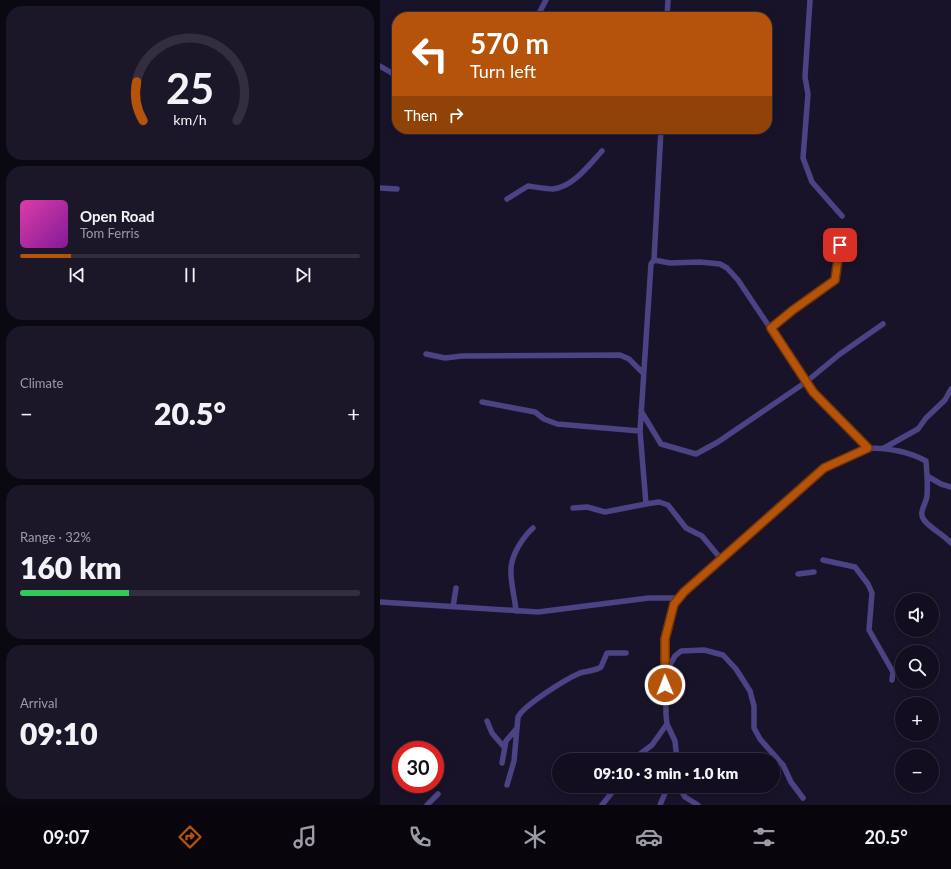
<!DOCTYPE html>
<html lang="en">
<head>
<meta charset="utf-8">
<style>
	:root { --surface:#130e1f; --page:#1c1728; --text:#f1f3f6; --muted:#9d9ca4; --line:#322e3d; --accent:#b45309 }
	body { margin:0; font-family:Lato,sans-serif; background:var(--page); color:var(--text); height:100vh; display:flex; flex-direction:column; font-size:15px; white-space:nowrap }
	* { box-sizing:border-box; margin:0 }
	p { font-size:13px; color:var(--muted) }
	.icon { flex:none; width:22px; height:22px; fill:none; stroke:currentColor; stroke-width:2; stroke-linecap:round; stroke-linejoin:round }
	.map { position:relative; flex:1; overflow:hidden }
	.sheet { display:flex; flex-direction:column; gap:6px; padding:6px; background:#0a0811; width:380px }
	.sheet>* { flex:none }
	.guide { position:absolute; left:12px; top:12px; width:380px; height:122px; border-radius:16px; box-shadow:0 2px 6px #0003,0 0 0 1px var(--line); background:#b45309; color:#fff; overflow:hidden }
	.tools { position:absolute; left:515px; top:593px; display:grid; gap:8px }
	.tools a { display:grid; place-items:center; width:44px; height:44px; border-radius:50%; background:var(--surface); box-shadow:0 2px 6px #0003,0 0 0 1px var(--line); font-size:20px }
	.speed { position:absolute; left:12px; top:741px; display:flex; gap:8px; font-size:20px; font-weight:700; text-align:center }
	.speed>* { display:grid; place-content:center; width:52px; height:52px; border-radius:50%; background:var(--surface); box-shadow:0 2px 6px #0003,0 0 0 1px var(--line); line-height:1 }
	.speed .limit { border:6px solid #d22; background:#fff; color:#111 }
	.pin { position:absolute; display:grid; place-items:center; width:34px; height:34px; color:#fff; margin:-17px; border-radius:8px; box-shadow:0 2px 6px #0006 }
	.me { position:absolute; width:44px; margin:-22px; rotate:359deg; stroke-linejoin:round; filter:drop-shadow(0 0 3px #0008) }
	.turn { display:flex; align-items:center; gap:14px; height:84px; padding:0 12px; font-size:18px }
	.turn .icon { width:52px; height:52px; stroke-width:2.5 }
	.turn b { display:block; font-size:28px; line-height:34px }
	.then { display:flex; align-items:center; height:38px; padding:0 12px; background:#0003; gap:8px; font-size:15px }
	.big { font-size:30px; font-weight:800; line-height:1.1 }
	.sheet .card { flex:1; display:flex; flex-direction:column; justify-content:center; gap:6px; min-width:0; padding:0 14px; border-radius:16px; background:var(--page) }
	.sheet .dial { align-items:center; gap:0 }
	.dial svg { height:104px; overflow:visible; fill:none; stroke:var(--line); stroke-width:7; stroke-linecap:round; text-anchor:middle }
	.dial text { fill:var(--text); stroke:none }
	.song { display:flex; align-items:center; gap:12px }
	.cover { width:48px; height:48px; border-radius:6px; background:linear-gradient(135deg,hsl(320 70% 55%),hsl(290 70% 35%)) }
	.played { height:4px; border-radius:2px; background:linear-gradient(90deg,var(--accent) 15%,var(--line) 15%) }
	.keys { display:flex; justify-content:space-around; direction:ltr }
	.heat { display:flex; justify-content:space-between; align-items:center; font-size:22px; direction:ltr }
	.charge { height:6px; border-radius:3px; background:linear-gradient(90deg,#34c759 32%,var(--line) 0) }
	.trip { position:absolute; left:172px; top:753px; width:228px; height:40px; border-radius:20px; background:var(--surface); box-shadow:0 2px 6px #0003,0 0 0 1px var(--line); font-weight:800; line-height:40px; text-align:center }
	.menu { display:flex; height:64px; justify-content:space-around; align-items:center; background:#08060c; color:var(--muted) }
	.menu .icon { width:28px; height:28px }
	.menu .selected { color:var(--accent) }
	.menu b { font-size:18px; color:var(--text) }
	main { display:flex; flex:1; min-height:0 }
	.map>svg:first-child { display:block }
</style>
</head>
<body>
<main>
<section class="sheet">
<div class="card dial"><svg viewBox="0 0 100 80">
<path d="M14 69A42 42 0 1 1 86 69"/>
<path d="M14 69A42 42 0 0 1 9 39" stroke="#b45309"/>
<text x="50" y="56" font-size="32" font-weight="700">25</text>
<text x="50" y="72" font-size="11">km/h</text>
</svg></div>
<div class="card">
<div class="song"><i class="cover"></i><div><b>Open Road</b><p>Tom Ferris</p></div></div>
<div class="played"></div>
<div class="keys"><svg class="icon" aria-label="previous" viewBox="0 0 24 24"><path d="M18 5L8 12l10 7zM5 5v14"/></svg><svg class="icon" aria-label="pause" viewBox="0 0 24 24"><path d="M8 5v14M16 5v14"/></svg><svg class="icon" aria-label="next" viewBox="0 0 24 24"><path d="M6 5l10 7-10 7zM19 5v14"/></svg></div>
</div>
<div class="card"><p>Climate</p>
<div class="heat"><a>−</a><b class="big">20.5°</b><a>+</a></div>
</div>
<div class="card"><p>Range · 32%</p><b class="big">160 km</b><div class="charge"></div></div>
<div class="card"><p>Arrival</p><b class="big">09:10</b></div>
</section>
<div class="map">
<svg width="571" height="805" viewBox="0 0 571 805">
	<rect width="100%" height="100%" fill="#191329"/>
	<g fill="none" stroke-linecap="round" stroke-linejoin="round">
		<path stroke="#4b4384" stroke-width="5.5" d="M430 0 425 77 428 94 423 158 432 182 462 216
			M157 17 166 0
			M287 17 288 0
			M0 66 17 76
			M281 129 274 260 290 263 320 262 340 264 347 268 358 280 433 392 488 448C508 448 528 451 546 461 547 473 548 485 547 496 546 505 538 512 544 520 551 529 563 534 571 543
			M0 188 17 189
			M127 199 148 186C156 187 165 189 173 189 193 187 209 165 222 151
			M274 260 271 264 260 431 266 504 279 502 288 505 306 528 322 536 341 559
			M391 328 413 310 455 280 460 245
			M46 354 65 358 82 356 240 355 249 359 262 372
			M102 402 155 412 164 419 177 424 260 431
			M261 411 281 444 316 454 338 442 426 382 460 354 503 324
			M504 448 538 429 546 418 565 400 571 389
			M547 476 561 484 571 487
			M193 508 207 507 225 512 266 504
			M443 560 475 567 488 584 492 593 489 630 513 672 512 680
			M418 574 434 572
			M0 602 158 612 269 598H300
			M73 607 76 588
			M136 611C135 598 130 581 131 568 132 554 143 537 153 528
			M285 674 295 656 301 651 324 650 343 655 356 669 370 691 374 706V728L380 739 403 765 411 782 423 798
			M107 721 112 733 124 747
			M252 760 272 745 287 724
			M297 760 295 741 287 724 286 715 285 639 294 605 304 592 444 468 488 448
			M122 763 126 741 137 728
			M127 785 134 761 138 717C144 705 186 679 200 673 207 671 214 671 221 667L227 653H246
			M298 786 305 797 318 805
			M47 805 58 794
			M222 805 237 786
			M280 805 288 786"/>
	</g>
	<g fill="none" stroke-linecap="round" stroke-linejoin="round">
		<g stroke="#753606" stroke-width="10">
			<path id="route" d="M285 685V639L294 604 304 592 444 468 488 448 433 392 391 328 413 310 455 280 460 245"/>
		</g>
		<use href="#route" stroke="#b45309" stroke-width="7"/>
	</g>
</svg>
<div class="tools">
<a><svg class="icon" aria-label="sound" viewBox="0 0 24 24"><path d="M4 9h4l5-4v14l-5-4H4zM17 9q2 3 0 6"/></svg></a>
<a><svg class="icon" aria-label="search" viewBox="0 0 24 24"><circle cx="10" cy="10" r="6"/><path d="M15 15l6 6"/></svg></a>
<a>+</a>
<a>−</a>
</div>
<div class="speed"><div class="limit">30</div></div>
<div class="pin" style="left:460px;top:245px;background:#d93025"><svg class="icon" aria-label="arrive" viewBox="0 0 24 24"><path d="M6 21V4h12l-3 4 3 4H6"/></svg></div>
<svg class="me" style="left:285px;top:685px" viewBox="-20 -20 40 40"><circle r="17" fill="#b45309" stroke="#fff" stroke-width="3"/><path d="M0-11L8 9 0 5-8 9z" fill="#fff"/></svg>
<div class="trip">09:10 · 3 min · 1.0 km</div>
<div class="guide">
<div class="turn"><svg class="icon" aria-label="left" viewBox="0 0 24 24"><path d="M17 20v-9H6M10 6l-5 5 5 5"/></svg><div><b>570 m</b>Turn left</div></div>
<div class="then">Then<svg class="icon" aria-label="right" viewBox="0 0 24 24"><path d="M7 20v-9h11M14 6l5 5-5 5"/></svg></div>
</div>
</div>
</main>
<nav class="menu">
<b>09:07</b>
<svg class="icon selected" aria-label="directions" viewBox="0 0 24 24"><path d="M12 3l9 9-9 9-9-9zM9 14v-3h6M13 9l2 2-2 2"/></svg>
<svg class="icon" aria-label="music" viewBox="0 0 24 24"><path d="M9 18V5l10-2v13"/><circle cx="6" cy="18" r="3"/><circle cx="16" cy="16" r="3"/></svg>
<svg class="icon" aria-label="phone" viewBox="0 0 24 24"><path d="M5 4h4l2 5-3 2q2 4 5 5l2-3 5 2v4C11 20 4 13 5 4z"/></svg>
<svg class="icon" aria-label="climate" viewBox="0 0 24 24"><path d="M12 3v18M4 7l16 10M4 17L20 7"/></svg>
<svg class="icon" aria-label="car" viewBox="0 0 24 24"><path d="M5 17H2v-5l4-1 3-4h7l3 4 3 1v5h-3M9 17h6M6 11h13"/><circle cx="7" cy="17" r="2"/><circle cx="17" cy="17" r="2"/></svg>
<svg class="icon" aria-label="filters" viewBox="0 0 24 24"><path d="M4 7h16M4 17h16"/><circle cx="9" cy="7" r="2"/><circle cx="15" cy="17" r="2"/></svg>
<b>20.5°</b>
</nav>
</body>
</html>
